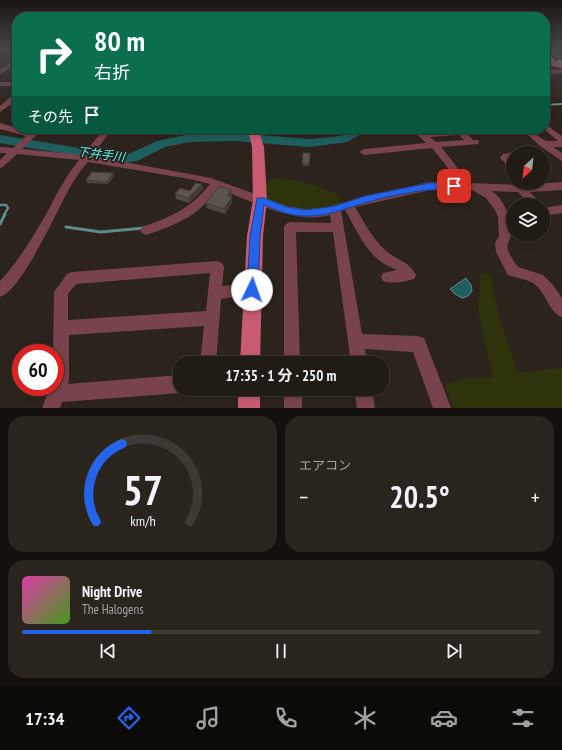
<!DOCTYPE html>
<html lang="ja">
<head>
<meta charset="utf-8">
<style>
	:root { --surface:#211b15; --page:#29241e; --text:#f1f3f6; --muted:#a2a1a0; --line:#3e3934; --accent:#2563eb }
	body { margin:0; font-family:"PT Sans Narrow","Noto Sans JP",sans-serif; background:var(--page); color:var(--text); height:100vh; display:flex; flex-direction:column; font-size:15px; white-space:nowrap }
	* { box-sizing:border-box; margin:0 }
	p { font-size:13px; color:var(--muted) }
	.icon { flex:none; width:22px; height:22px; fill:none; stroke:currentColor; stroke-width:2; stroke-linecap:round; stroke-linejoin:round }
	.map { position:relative; height:408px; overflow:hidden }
	.side { display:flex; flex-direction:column; gap:8px; padding:8px; background:#120f0c; flex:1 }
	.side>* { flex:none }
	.banner { position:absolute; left:12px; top:12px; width:538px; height:122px; border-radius:16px; box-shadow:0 2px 6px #0003,0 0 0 1px var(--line); background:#0b6e4f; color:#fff; overflow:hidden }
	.needle { width:26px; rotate:207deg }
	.controls { position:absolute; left:506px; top:146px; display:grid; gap:8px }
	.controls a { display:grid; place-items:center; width:44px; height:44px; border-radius:50%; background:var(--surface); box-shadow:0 2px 6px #0003,0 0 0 1px var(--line); font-size:20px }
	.speed { position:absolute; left:12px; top:344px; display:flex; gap:8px; font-size:20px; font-weight:700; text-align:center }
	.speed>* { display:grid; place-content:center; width:52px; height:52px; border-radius:50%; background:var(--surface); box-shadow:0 2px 6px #0003,0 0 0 1px var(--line); line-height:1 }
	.speed .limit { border:6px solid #d22; background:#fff; color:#111 }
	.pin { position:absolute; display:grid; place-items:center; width:34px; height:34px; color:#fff; margin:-17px; border-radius:8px; box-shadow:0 2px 6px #0006 }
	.me { position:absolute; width:44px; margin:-22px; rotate:3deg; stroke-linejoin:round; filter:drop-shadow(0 0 3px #0008) }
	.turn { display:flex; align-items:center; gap:14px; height:84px; padding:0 16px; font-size:18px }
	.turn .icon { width:52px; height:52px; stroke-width:2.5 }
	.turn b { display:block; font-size:28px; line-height:34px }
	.then { display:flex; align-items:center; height:38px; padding:0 16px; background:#0003; gap:8px; font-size:15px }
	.big { font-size:30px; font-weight:700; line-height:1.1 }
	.side .tile { flex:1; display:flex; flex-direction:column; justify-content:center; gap:6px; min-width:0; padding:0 14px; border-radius:16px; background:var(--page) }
	.side .dial { align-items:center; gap:0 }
	.dial svg { height:104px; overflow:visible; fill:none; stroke:var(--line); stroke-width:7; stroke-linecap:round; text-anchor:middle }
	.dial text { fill:var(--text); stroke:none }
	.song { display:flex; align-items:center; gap:12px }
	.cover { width:48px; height:48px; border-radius:6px; background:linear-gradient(135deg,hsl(320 70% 55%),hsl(100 70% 35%)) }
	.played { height:4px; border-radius:2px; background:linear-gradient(90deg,var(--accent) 25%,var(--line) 25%) }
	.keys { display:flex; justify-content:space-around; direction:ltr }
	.heat { display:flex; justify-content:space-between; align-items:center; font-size:22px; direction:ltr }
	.side .tiles { flex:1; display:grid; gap:8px; grid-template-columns:1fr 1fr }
	.tile:last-child { grid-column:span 2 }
	.trip { position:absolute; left:173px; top:356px; width:216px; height:40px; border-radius:16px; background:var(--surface); box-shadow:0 2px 6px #0003,0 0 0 1px var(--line); font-weight:700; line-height:40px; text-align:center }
	.tab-bar { display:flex; height:64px; justify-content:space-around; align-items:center; background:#0d0b08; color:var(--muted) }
	.tab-bar .icon { width:28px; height:28px }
	.tab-bar .selected { color:var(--accent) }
	.tab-bar b { font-size:18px; color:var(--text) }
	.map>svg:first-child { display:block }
</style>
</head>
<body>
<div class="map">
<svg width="562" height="408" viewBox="0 0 562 408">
	<rect width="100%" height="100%" fill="#2c241c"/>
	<path fill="#2f330c" d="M272 179C296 178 318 185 340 196L339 207 305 212 268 200 263 184Z
		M481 273 491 276 498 314 518 373 562 368V408H454L445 386 462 378H493L478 310Z"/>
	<path fill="#1e5e5e" stroke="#5f8a89" d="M466 278 471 285 472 291 468 296 462 298 455 294 450 289Z"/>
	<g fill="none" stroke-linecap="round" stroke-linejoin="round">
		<path stroke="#5f8a89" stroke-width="2" d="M545 105 562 104
			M361 130 365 129"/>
		<path stroke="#5f8a89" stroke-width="2.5" d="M0 205H6L8 208 4 215"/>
		<path stroke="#5f8a89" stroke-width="3" d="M0 224 5 214
			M66 227 101 232 144 228"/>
		<path fill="#1e5e5e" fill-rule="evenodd" d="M354 129 367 130 365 132 347 142 310 147 235 141 190 142 165 147 137 161 122 163 0 143V135L122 155 129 154 157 141 190 134 235 133 310 139 340 136Z"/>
		<path fill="#78434c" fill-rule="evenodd" d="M545 49H551L562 56V61L545 51Z
			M17 59V64L0 74V69Z
			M562 69V73L545 75V71Z
			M0 82H17V86H0Z
			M14 94H17V100L0 112V106Z
			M0 123 31 132 34 129H43L22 149 83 155 104 129H112L92 156 211 178 287 206 306 209 325 208 365 196 430 182H457L445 164 432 148 364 155 359 152 364 149 426 143 412 129H421L425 132 464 130 473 140H478L479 142 478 144 441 147 457 167 467 183 521 185 562 182V190L530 192 542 205H530L518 192 491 191C504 197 513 222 511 235 510 241 506 244 508 250 510 256 514 262 518 267L543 275 553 285 562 298V317C548 312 546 291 533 283 526 279 516 278 508 275L496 252 495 244 499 235 498 217 495 210 486 198 472 190H430L355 207C364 222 372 238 385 250 396 260 409 261 416 275L414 279C405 282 392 284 383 281L381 277 383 273 397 270C391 267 385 265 380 261 364 249 355 227 345 210L341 211 362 334 418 336 424 338 451 408H433L413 352 365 349 367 363H351L333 232H296L300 363H284V227L286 224 290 222 331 223 330 215C295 225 251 201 218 188 199 216 178 224 146 235L142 233 140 230 142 227C169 218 192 208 210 184L190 179 88 162C83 167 79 173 75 179 59 203 25 288 0 297V281C17 263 31 240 44 218 55 198 64 178 79 160L17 154 3 167 0 168V160L7 153H0V147L13 148 26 136 0 129ZM459 135 464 140 436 142 430 137Z
			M548 126 562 136V147H553L562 153V161L540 146 528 135 532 132 546 141H558L544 129Z
			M513 152 516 153H513V158H511L513 160V169L510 168 500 158 503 154Z
			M562 205V213L543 216V208Z
			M217 261 222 263 224 267 222 286 252 283 257 285 259 289 257 293 221 299 216 363H200L204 326 69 335V379L68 384 180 375V389L186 390 180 393 62 402 60 408H42L50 387H55V353H53L54 292 67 274 72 272ZM210 273 206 311 68 320V294L76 284Z
			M284 389H302V408H284Z
			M354 389H372L375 408H357Z"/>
		<path fill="#c85b72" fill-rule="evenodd" d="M248 129H258L264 147 267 200 263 236 260 363H240L247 236 253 200 252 147Z
			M238 389H260V408H238Z"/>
		<path fill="#e86380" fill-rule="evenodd" d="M545 58 562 62V68L545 64Z"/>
		<g stroke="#c6bfb9" stroke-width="2.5">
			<path id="rail" d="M545 57 562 62"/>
		</g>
		<use href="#rail" stroke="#2c241c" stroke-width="1.5" stroke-dasharray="4.5" stroke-linecap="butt"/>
	</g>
	<path fill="#514841" d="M303 153H310L309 166 302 165Z
		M113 173 114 176 108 184 87 183 86 180Z
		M202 184 203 189 189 203 176 199 175 194 190 191Z
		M232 195 231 197H232V202L225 214 207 208 206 203Z"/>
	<path fill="#423b35" d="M113 173 114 176 108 184 107 182Z
		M202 184 203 189 189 203 188 198Z
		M231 190 232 195 228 201 227 196Z
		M232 197V202L225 214 224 209Z"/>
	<path fill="#5e544c" stroke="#423b35" d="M303 153H310L309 164 302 163Z
		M92 172 113 173 107 182 86 180Z
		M195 183 202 184 188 198 175 194 180 188 190 191Z
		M219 186 231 190 227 196 232 197 224 209 206 203Z"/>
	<linearGradient id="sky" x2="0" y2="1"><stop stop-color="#18140f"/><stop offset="0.46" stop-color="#45454b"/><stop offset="1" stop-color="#45454b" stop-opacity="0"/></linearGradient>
	<rect width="562" height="106" fill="url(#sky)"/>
	<path fill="#2563eb" stroke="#184099" d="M430 183H454L458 186C454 191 428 189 420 191 402 194 383 197 365 203 346 208 326 217 306 216 291 216 278 211 264 205L260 236 258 290 256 293 252 295 248 293 247 290 250 236 257 198H264L287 207 306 210 335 206 365 196Z"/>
	<g text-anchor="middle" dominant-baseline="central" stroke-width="4" stroke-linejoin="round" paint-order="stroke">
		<g font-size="12" font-style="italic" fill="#52fbfc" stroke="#2c241c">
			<text transform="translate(101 154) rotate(7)">下井手川</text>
		</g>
	</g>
</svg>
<div class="controls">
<a><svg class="needle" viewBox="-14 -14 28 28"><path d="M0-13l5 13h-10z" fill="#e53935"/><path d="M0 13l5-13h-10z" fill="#a2a1a0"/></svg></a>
<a><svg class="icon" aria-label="layers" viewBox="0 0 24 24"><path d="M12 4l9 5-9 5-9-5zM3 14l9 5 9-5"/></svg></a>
</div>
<div class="speed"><div class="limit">60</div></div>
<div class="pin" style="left:454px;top:186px;background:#d93025"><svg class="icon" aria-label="arrive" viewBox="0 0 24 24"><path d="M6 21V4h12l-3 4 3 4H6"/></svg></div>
<svg class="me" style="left:252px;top:290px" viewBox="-20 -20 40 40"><circle r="19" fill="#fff"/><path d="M0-13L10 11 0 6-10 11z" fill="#2563eb"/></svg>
<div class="trip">17:35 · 1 分 · 250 m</div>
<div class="banner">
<div class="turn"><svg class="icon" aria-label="right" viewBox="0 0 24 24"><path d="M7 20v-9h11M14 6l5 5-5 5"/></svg><div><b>80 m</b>右折</div></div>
<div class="then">その先<svg class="icon" aria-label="arrive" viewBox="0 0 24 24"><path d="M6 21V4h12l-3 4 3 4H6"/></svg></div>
</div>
</div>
<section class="side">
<div class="tiles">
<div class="tile dial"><svg viewBox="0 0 100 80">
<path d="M14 69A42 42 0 1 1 86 69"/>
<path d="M14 69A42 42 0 0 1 34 9" stroke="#2563eb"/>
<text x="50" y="56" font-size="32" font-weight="700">57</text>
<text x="50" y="72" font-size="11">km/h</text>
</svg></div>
<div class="tile"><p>エアコン</p>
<div class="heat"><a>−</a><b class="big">20.5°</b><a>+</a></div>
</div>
<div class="tile">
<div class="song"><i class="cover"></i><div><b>Night Drive</b><p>The Halogens</p></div></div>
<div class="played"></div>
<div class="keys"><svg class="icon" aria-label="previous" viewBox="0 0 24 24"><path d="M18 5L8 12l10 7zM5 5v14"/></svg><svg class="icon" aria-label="pause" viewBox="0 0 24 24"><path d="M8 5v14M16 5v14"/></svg><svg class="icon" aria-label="next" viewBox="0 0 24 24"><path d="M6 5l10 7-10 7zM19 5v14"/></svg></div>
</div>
</div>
</section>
<nav class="tab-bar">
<b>17:34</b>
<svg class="icon selected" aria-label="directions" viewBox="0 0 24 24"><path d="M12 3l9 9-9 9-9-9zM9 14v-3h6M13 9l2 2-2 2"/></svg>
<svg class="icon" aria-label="music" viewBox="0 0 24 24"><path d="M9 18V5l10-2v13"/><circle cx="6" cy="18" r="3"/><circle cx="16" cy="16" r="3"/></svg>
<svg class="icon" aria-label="phone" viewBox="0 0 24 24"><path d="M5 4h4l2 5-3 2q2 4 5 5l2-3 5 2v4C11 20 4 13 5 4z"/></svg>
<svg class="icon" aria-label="climate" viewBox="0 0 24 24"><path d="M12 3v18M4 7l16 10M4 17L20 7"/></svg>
<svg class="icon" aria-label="car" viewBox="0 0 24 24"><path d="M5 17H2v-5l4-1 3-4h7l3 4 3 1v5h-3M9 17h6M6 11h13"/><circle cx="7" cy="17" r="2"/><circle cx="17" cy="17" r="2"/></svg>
<svg class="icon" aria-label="filters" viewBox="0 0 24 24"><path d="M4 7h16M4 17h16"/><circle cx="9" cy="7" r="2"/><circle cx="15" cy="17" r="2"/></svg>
</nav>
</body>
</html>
